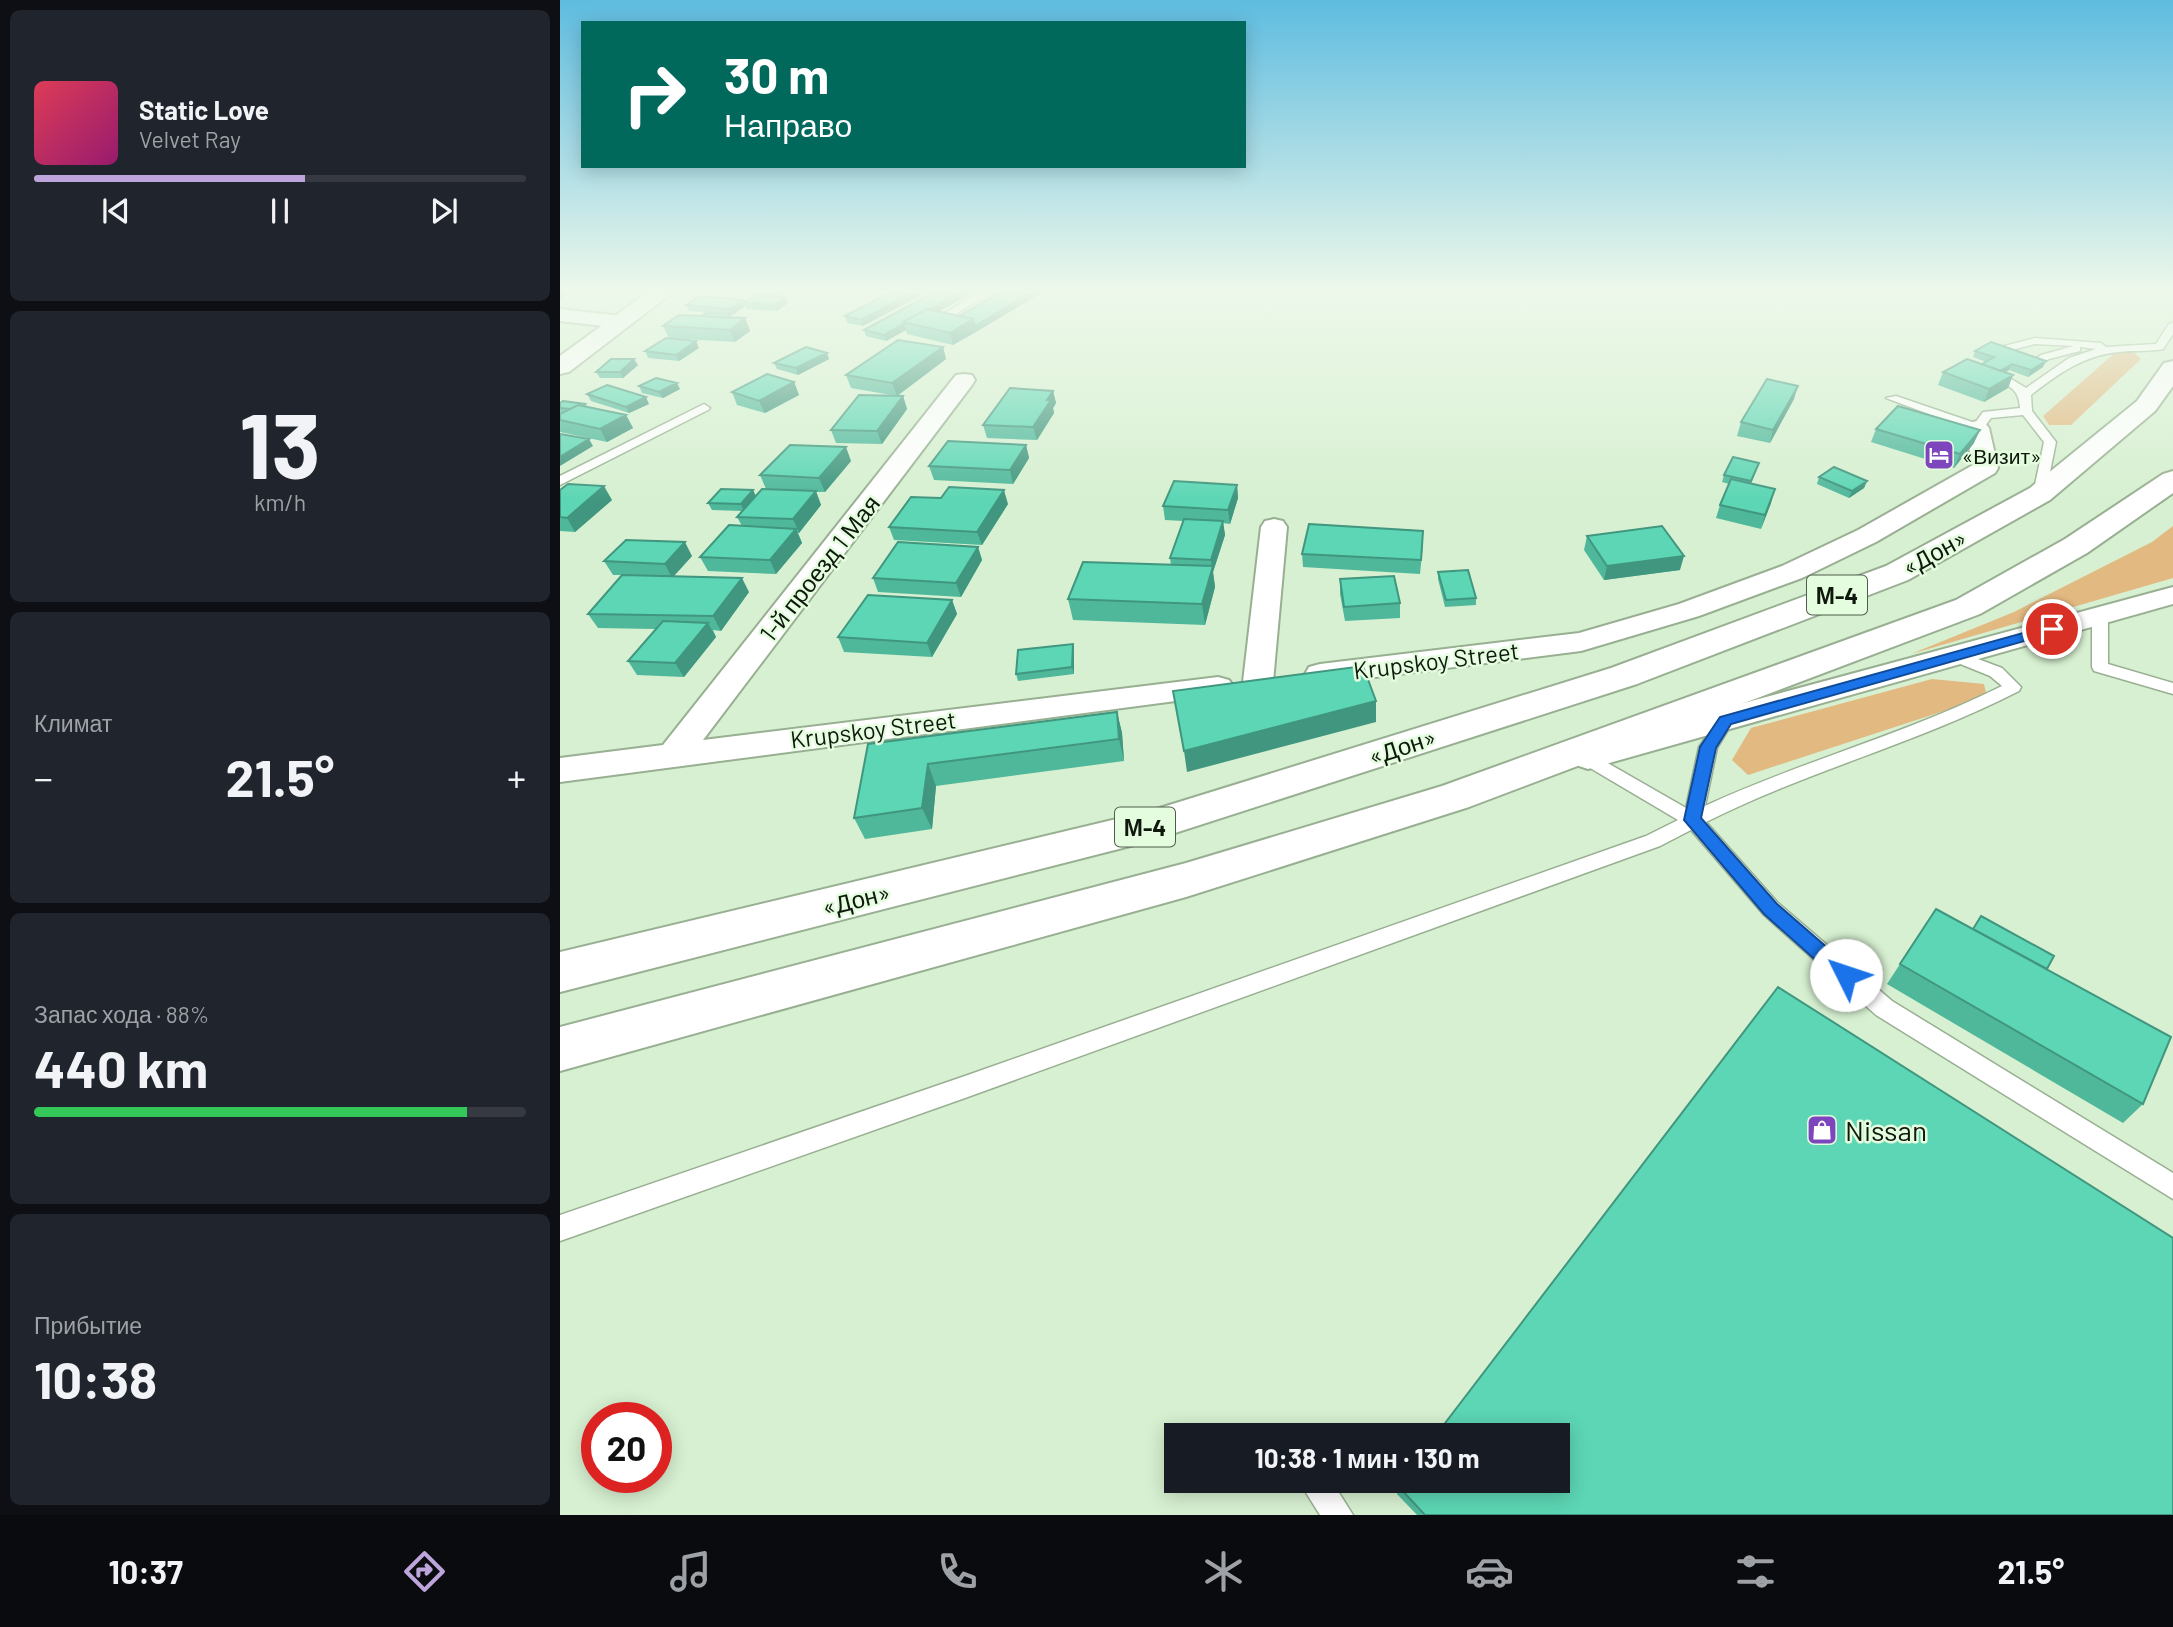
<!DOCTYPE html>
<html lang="ru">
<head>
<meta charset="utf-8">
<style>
	:root { --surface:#171b24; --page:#20242c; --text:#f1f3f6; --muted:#9ea1a6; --line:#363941; --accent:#bda5dc }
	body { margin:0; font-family:Barlow,sans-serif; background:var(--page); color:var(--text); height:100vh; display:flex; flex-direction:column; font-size:26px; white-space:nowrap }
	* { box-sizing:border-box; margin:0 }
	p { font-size:23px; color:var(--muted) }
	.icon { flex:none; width:38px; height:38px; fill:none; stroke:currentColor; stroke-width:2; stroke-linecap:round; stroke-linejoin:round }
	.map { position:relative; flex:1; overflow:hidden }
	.side { display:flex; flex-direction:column; gap:10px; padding:10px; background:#0d0f14; width:560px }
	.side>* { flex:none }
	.guide { position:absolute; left:21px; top:21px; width:665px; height:147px; border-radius:0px; box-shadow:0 4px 18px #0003; background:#00695c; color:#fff; overflow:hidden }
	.speed { position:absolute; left:21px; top:1402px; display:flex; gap:14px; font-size:35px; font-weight:700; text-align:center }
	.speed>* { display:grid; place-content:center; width:91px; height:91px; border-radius:50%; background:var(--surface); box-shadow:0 4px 18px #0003; line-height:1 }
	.speed .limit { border:10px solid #d22; background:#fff; color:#111 }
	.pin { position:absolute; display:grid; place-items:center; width:60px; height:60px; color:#fff; margin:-30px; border:4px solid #fff; border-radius:50%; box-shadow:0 2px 7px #0007 }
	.me { position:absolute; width:77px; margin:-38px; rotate:311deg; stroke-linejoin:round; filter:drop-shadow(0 0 5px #0008) }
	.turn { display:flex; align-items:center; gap:24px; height:147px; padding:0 28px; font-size:32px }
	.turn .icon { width:91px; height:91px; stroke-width:2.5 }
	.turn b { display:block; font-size:49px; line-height:60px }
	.big { font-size:52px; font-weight:700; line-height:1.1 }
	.side .card { flex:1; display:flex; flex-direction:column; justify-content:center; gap:10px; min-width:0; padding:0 24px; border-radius:10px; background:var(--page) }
	.side .dial { align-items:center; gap:0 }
	.dial b { font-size:91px; line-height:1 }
	.song { display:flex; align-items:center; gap:21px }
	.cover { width:84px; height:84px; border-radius:10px; background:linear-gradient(135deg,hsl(350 70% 55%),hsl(320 70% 35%)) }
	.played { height:7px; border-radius:4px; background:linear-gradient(90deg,var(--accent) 55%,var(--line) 55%) }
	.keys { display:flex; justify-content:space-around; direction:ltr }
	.heat { display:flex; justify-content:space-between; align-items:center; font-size:38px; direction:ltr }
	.charge { height:10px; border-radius:5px; background:linear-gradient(90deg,#34c759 88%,var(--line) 0) }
	.trip { position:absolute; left:604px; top:1423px; width:406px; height:70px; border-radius:0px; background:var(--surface); box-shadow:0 4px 18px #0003; font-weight:700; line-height:70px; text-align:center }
	.dock { display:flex; height:112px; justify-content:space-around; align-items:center; background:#090b0e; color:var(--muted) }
	.dock .icon { width:49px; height:49px }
	.dock .on { color:var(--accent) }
	.dock b { font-size:32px; color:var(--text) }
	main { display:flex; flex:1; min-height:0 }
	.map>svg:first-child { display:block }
</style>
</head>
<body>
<main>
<section class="side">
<div class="card">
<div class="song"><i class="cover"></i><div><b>Static Love</b><p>Velvet Ray</p></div></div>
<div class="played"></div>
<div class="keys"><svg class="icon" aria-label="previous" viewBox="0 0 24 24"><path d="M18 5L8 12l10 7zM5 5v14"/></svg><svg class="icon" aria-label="pause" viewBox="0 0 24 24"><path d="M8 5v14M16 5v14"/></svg><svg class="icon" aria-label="next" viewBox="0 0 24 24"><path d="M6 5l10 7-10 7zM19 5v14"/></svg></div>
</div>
<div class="card dial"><b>13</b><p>km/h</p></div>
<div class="card"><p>Климат</p>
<div class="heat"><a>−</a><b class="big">21.5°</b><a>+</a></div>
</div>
<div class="card"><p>Запас хода · 88%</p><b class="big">440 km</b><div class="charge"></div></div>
<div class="card"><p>Прибытие</p><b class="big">10:38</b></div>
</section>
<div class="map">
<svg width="1613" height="1515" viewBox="0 0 1613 1515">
	<rect width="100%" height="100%" fill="#d7f0d1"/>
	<path fill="#e2b981" d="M1557 351 1574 352 1581 359 1511 425H1489L1483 416Z
		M1613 526V578L1351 654 1454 612 1592 542Z
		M1372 679 1424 684 1427 697 1188 775 1172 760 1191 728Z"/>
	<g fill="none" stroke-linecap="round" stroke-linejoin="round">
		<g stroke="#98af92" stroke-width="3">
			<path id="service" d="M424 289H437L391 317 382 315Z
				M1613 323V334L1603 349C1588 352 1573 350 1559 352 1524 355 1498 374 1471 395L1472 411 1496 442 1485 497H1475L1473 494 1484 442 1463 415 1431 418 1421 431 1417 432 1326 398 1336 396 1415 423 1423 412 1460 408C1459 390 1451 387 1435 378V374H1443L1466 388 1509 358 1536 349 1520 347V351L1489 359 1474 367 1468 364 1481 355 1514 346 1475 344 1437 354 1432 351 1433 349 1475 338 1541 343 1546 347 1596 344 1609 324Z
				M144 404 150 408 148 410 0 485V476Z
				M1540 611 1548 616V664L1613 683V694L1534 671 1532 667V616Z
				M1394 650 1442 668 1461 687 1459 691C1358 743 1247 771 1146 822L1218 903 1332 1001 1613 1173V1199L1316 1015 1204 915 1131 830 1100 846 405 1098 0 1241V1215L405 1076 1086 836 1118 820 1020 762 1017 758 1020 754H1032L1126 808 1139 747 1160 716H1172L1174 720 1157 748 1145 806C1242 761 1346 734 1442 686L1430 676 1388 659 1386 655 1388 651Z
				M738 1480H771L793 1515H760Z"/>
		</g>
		<g stroke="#98af92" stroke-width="4">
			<path id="minor" d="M0 309 61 316 68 318 71 322 68 326 61 328 0 321Z
				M404 374 412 375 415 380 412 385 143 740 658 677 669 680 674 687 669 694 0 782V758L103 745 396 375Z
				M1417 421 1425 423 1429 428 1438 468 1435 473 1316 542 1242 578 1139 616 1021 651 760 684 749 681 745 674 749 667 760 664 1019 633 1119 604 1222 566 1298 530 1413 465 1405 428 1409 423Z
				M714 519 723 521 727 527 713 682 709 689 698 692 687 689 683 682 701 527 705 521Z
				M1613 587V604L1028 769 1016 765 1011 757 1016 749 1028 745Z"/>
		</g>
		<g stroke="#98af92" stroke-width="4">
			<path id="tertiary" d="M92 289H117L9 372 0 374V356Z"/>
		</g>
		<g stroke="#98af92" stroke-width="4">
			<path id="trunk" d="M1613 361V386L1595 411 1490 500 1348 580 1077 684 590 841 0 992V952L590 811 1051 668 1326 566 1470 488 1577 401 1604 363Z
				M1613 471V493L1527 553 1420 614 909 807 626 897 0 1071V1027L626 863 882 786 1396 600 1505 539 1603 474Z"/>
		</g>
		<use href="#service" fill="#fff" fill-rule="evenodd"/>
		<use href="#minor" fill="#fff" fill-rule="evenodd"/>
		<use href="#tertiary" fill="#fff" fill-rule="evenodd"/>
		<use href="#trunk" fill="#fff" fill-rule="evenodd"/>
	</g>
	<path fill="#4fb89b" d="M9 289H47L42 293Z
		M201 289H231L232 292 227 296 204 295Z
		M338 289 303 326 287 323 285 316Z
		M446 289H488L393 345 347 334 346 330 326 341 306 336 304 330 378 312 399 316Z
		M184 303H228L217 311 187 309Z
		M126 305 185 306 173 315 171 314 172 318H185L190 331 175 342 109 338 103 326 141 316 169 314 129 311Z
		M383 347 386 359 337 396 291 388 286 375Z
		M139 348 119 361 88 358 85 351Z
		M1415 351 1483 367 1468 377 1449 370 1445 372 1453 375 1448 388 1424 402 1378 385 1383 372 1422 364 1426 362 1413 357Z
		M269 359 238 375 217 369 214 363Z
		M78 365 63 378H40L36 372Z
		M234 382 239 395 205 413 177 405 172 392Z
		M79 386 120 389 103 398 82 393Z
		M493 391 496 403 493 408 494 413 477 440 427 438 423 425Z
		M27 394 89 404 69 413 31 401Z
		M343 396 347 409 322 444 276 443 271 430Z
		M1234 399 1210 443 1177 436 1181 422Z
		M0 403 25 404 27 406 66 415 73 428 47 442 0 432Z
		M1316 429 1414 443 1394 468 1311 442Z
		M466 445 469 458 453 484 374 480 369 466Z
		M291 461 265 492H256L261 505 239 533H238L242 543 216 574 148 571 140 557 182 526 177 517 183 511 152 510 148 503 193 490 196 496 236 490 206 489 200 475Z
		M1199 463 1191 484 1211 503 1201 529 1156 518 1160 505 1169 484 1162 482 1164 475Z
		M1259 477 1307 481 1304 488 1289 498 1257 484Z
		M677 485 678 498 670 524 663 523 665 535 653 572 655 587 645 625 513 620 508 599 611 565 610 558 623 521 605 520 603 506Z
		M0 490 52 500 15 532 0 531Z
		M448 504 422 545 334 540 329 527Z
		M1027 536 1120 570 1044 580 1024 550Z
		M863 545 860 574 743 567 742 554Z
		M418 547 422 560 401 597 318 592 313 578Z
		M132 556 114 576 189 592 161 631 153 630 156 637 124 677 77 675 68 661 95 629 38 628 28 614 62 575H53L44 561Z
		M878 572 916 598V605L885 607 878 579Z
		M780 579 840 603V618L785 621 780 594Z
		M392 600 397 614 372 657 284 652 278 637Z
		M514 651V674L458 681 456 674Z
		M557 712 562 733 564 761 376 786 372 829 305 839 294 818 308 744Z
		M1340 964 1487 969 1583 1104 1563 1123 1327 984Z
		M838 1486 1613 1515H857L837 1494Z"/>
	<path fill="#40967e" d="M226 289H231L232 292 227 296 225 290Z
		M360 289H373L303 326 301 320Z
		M407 289H419L355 325 346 323Z
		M476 289H488L416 332 415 326Z
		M3 290 6 295 0 299V291Z
		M225 297 228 303 217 311 214 305Z
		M183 300 185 306 173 315 170 309Z
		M185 318 190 331 175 342 170 330Z
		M413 319 416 332 393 345 390 333Z
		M344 324 346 330 326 341 324 335Z
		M136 341 139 348 119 361 116 355Z
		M383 347 386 359 337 396 332 383Z
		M267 353 269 359 238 375 236 368Z
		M74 359 78 365 63 378 60 372Z
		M1486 361 1483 367 1468 377 1471 370Z
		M1452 364 1449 370 1430 381 1432 375Z
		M1453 375 1448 388 1424 402 1429 389Z
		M234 382 239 395 205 413 199 401Z
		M117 383 120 389 103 398 99 392Z
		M1238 386 1234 399 1210 443 1213 430Z
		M493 391 496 403 493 408 494 413 477 440 473 427 487 400Z
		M343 396 347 409 322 444 317 431Z
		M86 397 89 404 69 413 66 407Z
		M66 415 73 428 47 442 40 429Z
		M1420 430 1414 443 1394 468 1400 454Z
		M29 439 33 446 0 466V457Z
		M466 445 469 458 453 484 450 470Z
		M286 447 291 461 265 492 259 478Z
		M1307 481 1304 488 1289 498 1292 491Z
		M677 485 678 498 670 524 668 510Z
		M44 486 52 500 15 532 7 518Z
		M1215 489 1211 503 1201 529 1205 515Z
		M193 490 196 497 184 511 181 504Z
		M444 490 448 504 422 545 417 532Z
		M256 491 261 505 239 533 233 519Z
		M663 521 665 535 653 572 655 587 645 625 642 604 652 569 651 560Z
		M236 529 242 543 216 574 210 560Z
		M125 542 132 556 112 578 105 564Z
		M418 547 422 560 401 597 396 583Z
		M1124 556 1120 570 1044 580 1047 566Z
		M182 578 189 592 161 631 153 616Z
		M392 600 397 614 372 657 367 643Z
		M148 623 156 637 124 677 115 663Z
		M513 644 514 651V674L512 667Z
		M816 701V722L627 772 624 751Z
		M557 712 562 733 564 761 559 739Z
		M368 764 376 786 372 829 362 808Z"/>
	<path fill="#5cd6b4" stroke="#40967e" stroke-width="2" d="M338 289H360L301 320 285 316Z
		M380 289H407L369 310 367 309 343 322 344 324 324 335 304 330Z
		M446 289H476L415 326 413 319 399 316Z
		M196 295 225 297 214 305 184 303Z
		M140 296 183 300 170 309 126 305Z
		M367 309 413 319 390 333 343 322Z
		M146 313 171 314 166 318 141 316Z
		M119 315 185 318 170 330 103 326Z
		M106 338 136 341 116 355 85 351Z
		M338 340 383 347 332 383 286 375Z
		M1431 342 1486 361 1471 370 1452 364 1440 371 1422 364 1434 357 1415 351Z
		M246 347 267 353 236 368 214 363Z
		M51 359H74L60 372H36Z
		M1407 359 1453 375 1429 389 1383 372Z
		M207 374 234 382 199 401 172 392Z
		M96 378 117 383 99 392 79 386Z
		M1207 379 1238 386 1213 430 1181 422Z
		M47 385 86 397 66 407 27 394Z
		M450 388 493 391 487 400H491L473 427 423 425Z
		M299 395 343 396 317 431 271 430Z
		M3 401 25 404 22 406 18 405 10 409 0 408V403Z
		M18 405 66 415 40 429 0 420V414Z
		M1338 406 1420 430 1400 454 1316 429Z
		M0 434 29 439 0 457Z
		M388 441 466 445 450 470 369 466Z
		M230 445 286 447 259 478 200 475Z
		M1173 457 1199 463 1191 481 1164 475Z
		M1274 467 1307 481 1292 491 1259 477Z
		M1171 479 1215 489 1205 515 1160 505Z
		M614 481 677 485 668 510 603 506Z
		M8 484 44 486 7 518 0 517V490Z
		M389 487 444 490 417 532 329 527 351 497 381 498Z
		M161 489 193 490 181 504 148 503Z
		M202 489 256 491 233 519 177 517Z
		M624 519 663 521 651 560 610 558Z
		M749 524 863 531 861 560 742 554Z
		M169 525 236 529 210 560 140 557Z
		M1102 526 1124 556 1047 566 1027 536Z
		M66 540 125 542 105 564 44 561Z
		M338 542 418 547 396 583 313 578Z
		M523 562 653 566 642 604 508 599Z
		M908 570 916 598 886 600 878 572Z
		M62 575 182 578 153 616 28 614Z
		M834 576 840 603 784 607 780 579Z
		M308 595 392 600 367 643 278 637Z
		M103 621 148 623 115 663 68 661Z
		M513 644 512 667 456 674 458 650Z
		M803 666 816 701 624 751 613 691Z
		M557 712 559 739 368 764 362 808 294 818 308 744Z
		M1376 909 1611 1037 1583 1104 1340 964Z
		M1421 916 1494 956 1487 969 1413 929Z
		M1218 987 1613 1238V1515H865L838 1486 842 1480H998V1435H876Z"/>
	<linearGradient id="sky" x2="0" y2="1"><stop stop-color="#5ebce0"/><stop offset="0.58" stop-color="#edf8ea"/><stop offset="1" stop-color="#edf8ea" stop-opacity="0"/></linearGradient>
	<rect width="1613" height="501" fill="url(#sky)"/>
	<path fill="#1a73e8" stroke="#114b97" stroke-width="2" d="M1492 625 1496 626V632L1171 724 1156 748 1141 818 1217 904 1293 970 1296 975 1293 981 1286 983 1279 981 1204 914 1124 820 1140 747 1160 717Z"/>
	<defs>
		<g id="hotel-square" transform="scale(1.575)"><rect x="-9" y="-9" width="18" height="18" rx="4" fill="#7d46bd" stroke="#e4fdde"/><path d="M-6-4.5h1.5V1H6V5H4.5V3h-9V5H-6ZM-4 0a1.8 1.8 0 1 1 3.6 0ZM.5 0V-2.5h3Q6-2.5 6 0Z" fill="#fff"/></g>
		<g id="shop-square" transform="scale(1.575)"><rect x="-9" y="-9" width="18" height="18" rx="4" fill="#7d46bd" stroke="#e4fdde"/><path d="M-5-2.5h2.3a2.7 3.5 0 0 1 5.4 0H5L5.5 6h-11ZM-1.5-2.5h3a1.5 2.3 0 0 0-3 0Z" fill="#fff"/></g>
	</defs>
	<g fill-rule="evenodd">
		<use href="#hotel-square" x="1379" y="455"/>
		<use href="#shop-square" x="1262" y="1130"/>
	</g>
	<g text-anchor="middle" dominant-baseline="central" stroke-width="5" stroke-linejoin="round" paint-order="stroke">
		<g font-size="21" fill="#0f180d" stroke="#e4fdde" text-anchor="start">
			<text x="1402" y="455">«Визит»</text>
		</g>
		<g fill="#e4fdde" stroke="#4f5d4c" stroke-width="2">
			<rect x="1247" y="575.5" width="60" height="39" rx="5"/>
			<rect x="555" y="807.5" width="60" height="39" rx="5"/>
		</g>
		<g font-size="23" font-weight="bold" fill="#0f180d">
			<text x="1277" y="595">М-4</text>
			<text x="585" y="827">М-4</text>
		</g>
		<g font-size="24" fill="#0f180d" stroke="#e4fdde">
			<text transform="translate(1374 552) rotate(-29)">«Дон»</text>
			<text transform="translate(259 568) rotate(-52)">1-й проезд 1 Мая</text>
			<text transform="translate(876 660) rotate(-7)">Krupskoy Street</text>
			<text transform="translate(313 729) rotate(-7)">Krupskoy Street</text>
			<text transform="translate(842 746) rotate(-18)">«Дон»</text>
			<text transform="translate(296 899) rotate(-14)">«Дон»</text>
		</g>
		<g font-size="28" fill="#0f180d" stroke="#e4fdde" text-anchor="start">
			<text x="1285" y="1130">Nissan</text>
		</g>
	</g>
</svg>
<div class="speed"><div class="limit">20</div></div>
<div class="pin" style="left:1492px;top:629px;background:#d93025"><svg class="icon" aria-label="arrive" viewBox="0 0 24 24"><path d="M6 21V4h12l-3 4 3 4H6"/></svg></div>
<svg class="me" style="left:1286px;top:975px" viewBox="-20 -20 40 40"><circle r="19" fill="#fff"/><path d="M0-13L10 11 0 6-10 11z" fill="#1a73e8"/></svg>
<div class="trip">10:38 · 1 мин · 130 m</div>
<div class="guide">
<div class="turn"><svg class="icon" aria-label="right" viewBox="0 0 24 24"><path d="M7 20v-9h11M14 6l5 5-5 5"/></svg><div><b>30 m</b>Направо</div></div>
</div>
</div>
</main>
<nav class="dock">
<b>10:37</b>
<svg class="icon on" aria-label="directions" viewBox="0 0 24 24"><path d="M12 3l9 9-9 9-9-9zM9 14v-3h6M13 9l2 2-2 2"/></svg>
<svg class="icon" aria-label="music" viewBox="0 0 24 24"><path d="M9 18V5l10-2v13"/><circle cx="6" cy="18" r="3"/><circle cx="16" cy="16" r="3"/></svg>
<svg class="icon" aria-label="phone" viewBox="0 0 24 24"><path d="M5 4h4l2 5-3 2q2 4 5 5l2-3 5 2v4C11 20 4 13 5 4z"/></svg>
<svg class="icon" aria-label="climate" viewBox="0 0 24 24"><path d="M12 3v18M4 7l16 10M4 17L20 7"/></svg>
<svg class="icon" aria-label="car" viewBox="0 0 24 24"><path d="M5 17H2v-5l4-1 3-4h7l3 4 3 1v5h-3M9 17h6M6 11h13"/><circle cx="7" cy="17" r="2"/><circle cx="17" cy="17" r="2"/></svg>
<svg class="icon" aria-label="filters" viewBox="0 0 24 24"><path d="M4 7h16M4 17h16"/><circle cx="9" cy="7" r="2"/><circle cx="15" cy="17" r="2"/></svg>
<b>21.5°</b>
</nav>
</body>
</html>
